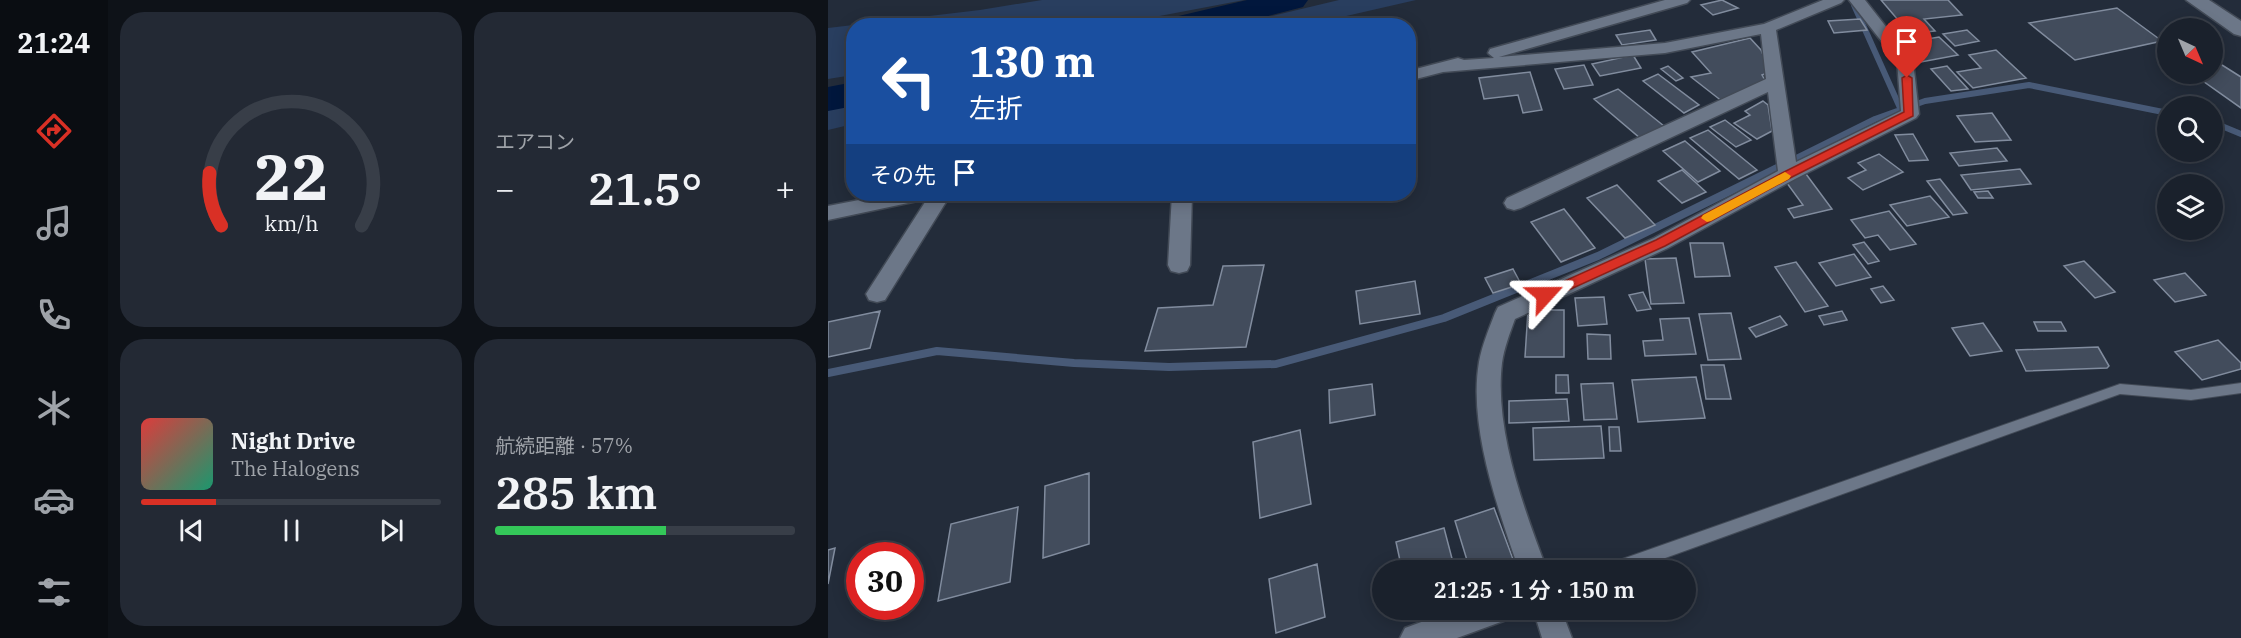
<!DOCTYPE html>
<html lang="ja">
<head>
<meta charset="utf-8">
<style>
	:root { --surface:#1a212c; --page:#232934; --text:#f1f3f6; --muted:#9fa3a9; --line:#383e48; --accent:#d93025 }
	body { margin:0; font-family:"IBM Plex Serif","Noto Sans JP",serif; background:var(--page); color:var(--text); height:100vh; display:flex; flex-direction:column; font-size:22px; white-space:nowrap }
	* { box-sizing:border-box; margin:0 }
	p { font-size:20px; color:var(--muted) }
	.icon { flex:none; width:33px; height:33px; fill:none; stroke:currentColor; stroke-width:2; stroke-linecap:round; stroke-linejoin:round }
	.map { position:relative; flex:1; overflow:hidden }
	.drawer { display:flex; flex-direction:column; gap:12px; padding:12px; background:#0e1218; width:720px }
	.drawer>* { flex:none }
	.top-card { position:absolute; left:18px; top:18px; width:570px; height:183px; border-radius:24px; box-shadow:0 3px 15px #0003,0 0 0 2px var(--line); background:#1a4fa0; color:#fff; overflow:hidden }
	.needle { width:39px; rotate:136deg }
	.fabs { position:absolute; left:1329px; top:18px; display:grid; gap:12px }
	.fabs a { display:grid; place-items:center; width:66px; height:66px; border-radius:50%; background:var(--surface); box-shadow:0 3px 15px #0003,0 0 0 2px var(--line); font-size:30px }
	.speed { position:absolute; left:18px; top:542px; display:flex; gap:12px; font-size:30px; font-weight:700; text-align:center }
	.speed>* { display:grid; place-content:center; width:78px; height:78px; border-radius:50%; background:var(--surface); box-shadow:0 3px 15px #0003,0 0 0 2px var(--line); line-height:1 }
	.speed .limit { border:9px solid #d22; background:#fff; color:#111 }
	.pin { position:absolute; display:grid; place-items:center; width:51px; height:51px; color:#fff; margin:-62px -26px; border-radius:50% 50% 50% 0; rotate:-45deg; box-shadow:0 0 6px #0007 }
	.pin .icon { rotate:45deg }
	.me { position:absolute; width:66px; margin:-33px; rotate:66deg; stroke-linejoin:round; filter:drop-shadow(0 0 4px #0008) }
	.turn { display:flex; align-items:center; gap:21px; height:126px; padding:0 24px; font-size:27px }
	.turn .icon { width:78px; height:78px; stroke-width:2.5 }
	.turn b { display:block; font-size:42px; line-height:51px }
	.then { display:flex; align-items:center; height:57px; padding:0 24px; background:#0003; gap:12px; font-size:22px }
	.big { font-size:45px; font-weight:600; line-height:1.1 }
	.drawer .card { flex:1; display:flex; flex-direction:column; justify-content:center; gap:9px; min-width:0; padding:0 21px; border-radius:24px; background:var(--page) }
	.drawer .dial { align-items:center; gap:0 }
	.dial svg { height:156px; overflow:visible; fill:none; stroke:var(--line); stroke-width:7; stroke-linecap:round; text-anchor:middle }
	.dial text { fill:var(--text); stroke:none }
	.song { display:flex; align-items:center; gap:18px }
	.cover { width:72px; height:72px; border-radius:9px; background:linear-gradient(135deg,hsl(0 70% 55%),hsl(160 70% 35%)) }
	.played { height:6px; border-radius:3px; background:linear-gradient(90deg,var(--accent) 25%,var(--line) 25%) }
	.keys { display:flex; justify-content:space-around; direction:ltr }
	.heat { display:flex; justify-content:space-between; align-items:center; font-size:33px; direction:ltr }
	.charge { height:9px; border-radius:4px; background:linear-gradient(90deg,#34c759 57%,var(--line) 0) }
	.drawer .tiles { flex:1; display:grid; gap:12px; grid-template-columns:repeat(2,1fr) }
	.trip { position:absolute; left:544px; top:560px; width:324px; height:60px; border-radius:30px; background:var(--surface); box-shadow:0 3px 15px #0003,0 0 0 2px var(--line); font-weight:600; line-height:60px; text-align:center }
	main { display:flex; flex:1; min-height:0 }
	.tabs { display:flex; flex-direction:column; width:108px; justify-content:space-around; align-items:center; background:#0a0d12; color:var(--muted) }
	.tabs .icon { width:42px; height:42px }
	.tabs .current { color:var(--accent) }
	.tabs b { font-size:27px; color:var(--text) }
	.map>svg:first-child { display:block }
</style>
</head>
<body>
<main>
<nav class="tabs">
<b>21:24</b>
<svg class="icon current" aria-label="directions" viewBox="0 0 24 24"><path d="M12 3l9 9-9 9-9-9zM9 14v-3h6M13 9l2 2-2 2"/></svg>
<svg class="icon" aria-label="music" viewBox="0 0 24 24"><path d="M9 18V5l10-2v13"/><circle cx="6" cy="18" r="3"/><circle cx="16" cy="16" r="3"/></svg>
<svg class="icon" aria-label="phone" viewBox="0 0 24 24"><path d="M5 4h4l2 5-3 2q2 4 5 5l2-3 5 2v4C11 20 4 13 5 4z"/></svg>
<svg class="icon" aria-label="climate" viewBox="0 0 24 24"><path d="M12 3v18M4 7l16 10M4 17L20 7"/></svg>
<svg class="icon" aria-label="car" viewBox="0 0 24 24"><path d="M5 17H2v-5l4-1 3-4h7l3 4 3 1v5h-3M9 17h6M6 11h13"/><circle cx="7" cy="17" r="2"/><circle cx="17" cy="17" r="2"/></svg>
<svg class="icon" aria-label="filters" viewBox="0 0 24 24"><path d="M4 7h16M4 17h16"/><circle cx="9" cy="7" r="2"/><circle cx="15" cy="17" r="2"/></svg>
</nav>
<section class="drawer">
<div class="tiles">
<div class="card dial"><svg viewBox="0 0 100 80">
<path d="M14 69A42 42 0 1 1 86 69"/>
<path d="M14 69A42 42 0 0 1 8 42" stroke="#d93025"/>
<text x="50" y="56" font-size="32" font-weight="700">22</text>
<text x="50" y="72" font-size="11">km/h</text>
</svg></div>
<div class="card"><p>エアコン</p>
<div class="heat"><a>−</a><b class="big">21.5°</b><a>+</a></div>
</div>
<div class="card">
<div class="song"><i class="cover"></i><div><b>Night Drive</b><p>The Halogens</p></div></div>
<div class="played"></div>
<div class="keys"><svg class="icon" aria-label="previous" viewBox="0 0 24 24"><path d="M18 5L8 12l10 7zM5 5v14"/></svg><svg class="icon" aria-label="pause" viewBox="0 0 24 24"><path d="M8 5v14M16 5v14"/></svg><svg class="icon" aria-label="next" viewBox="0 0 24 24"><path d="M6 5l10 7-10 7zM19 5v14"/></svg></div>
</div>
<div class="card"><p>航続距離 · 57%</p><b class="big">285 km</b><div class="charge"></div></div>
</div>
</section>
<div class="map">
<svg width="1413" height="638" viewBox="0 0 1413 638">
	<rect width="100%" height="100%" fill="#232c3a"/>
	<path fill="#293e5f" d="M214 0H416L284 25 26 26 25 75 0 79V28L152 10Z
		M511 0H588L479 25H407Z
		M25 105V124L0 130V110Z"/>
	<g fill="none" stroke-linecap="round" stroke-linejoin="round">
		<path stroke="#485a77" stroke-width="6" d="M1026 5 1073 110
			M1384 122 1413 134
			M946 169 1047 119 1097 101 1201 85 1340 113"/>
		<path stroke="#485a77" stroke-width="8" d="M0 373 109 351 246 363 341 367 448 364 616 318 770 256 949 168"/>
		<path fill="#01173d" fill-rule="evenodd" d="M419 0H480L475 7 401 26H337L342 18Z
			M26 82V106L0 111V87Z"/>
	</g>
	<path fill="#424c5c" stroke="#818c9e" stroke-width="1.5" d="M894 0 910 8 885 15 873 5Z
		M1053 0H1120L1134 15 1096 19 1107 31 1082 34Z
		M1289 8 1334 41 1247 60 1201 23Z
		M1032 19 1039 30 1006 33 1000 21Z
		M822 30 828 40 794 45 788 35Z
		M1139 30 1151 41 1127 46 1115 34Z
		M1111 37 1130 55 1093 62 1075 43Z
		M922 38 933 50 942 72 934 75 938 82 895 102 863 77 883 73 864 52Z
		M1168 50 1198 78 1145 88 1129 72 1153 68 1141 55Z
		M805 55 813 68 772 76 764 64Z
		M756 65 765 85 736 89 727 69Z
		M1394 65 1413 77V108L1365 74H1384V67Z
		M840 66 855 78 848 81 833 69Z
		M1119 66 1140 89 1123 91 1103 69Z
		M702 72 714 110 695 113 690 95 656 99 651 78Z
		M830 74 871 105 856 113 815 81Z
		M790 89 836 126 812 138 766 99Z
		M935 101 940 105 944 131 929 139 906 123 922 115 917 111Z
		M1164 113 1183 140 1147 142 1129 116Z
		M897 120 923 140 908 147 882 127Z
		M880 130 929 170 911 179 862 138Z
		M1085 134 1100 160 1081 161 1067 135Z
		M857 141 892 171 870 182 835 151Z
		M1169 148 1179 161 1131 166 1122 153Z
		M1051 154 1075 172 1035 190 1020 178 1038 170 1030 163Z
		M1192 169 1203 184 1143 190 1133 175Z
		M854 170 878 192 854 203 830 181Z
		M978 174 1004 209 966 218 960 209 975 205 956 179Z
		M1112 179 1139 213 1125 215 1099 181Z
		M789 185 827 225 797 238 759 198Z
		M1160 191 1165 198H1150L1146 192Z
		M1102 196 1121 217 1079 226 1062 205Z
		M736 209 767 248 733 262 703 222Z
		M1061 211 1088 244 1062 250 1050 235 1037 238 1023 220Z
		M1036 242 1051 261 1040 264 1025 245Z
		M862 243H895L902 276 867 277Z
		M1026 254 1043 277 1008 286 991 263Z
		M848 258 856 303 823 304 817 259Z
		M1256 261 1287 292 1267 298 1236 266Z
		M968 262 1000 306 977 312 947 267Z
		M436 265 418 347 317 351 330 308 385 305 395 266Z
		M685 269 693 284 665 293 657 278Z
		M1357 273 1378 295 1347 302 1326 280Z
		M587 281 592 314 532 324 528 291Z
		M1055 286 1066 300 1053 303 1043 289Z
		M815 292 823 309 809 311 801 295Z
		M776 297 779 324 750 326 747 298Z
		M700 310H736V357H697Z
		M52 311 42 348 0 357V322Z
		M1014 311 1019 320 996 325 991 316Z
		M903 313 913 359 880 360 871 314Z
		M952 316 959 325 928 337 921 328Z
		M861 318 868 354 817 356 815 341 835 340 832 319Z
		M1206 322H1233L1238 331H1210Z
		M1155 323 1174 351 1142 356 1124 328Z
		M759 334 782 335 783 359H760Z
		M1390 340 1413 363V369L1374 380 1347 352Z
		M1270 347 1281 366 1279 368 1198 371 1188 350Z
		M873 365H896L903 399H878Z
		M728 375H740L741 393H728Z
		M868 377 877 418 810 422 804 380Z
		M785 383 789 419 756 420 753 384Z
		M544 384 547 415 502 423 501 390Z
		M739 399 741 421 681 423V401Z
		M773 426 776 458 706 460 705 428Z
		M781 427H791L793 451H782Z
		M472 430 483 504 432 518 425 442Z
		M261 473V544L215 558 217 486Z
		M190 507 182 582 110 601 123 524Z
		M666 508 689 570H642L627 521Z
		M616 528 627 570H574L568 542Z
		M7 548 0 584V550Z
		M489 564 497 617 448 633 441 579Z"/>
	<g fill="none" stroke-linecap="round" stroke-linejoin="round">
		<g stroke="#424a56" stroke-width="2">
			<path id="service" d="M1413 383V393L1363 400 1292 394 804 570H776L778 565 783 563 1292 384 1363 390Z"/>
		</g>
		<g stroke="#424a56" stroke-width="3">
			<path id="minor" d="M837 0H862L859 3 671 57 837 43 936 24 995 0H1016L1013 3 948 30 968 162 1073 111 1069 61 1021 0H1037L1085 61 1091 114 1088 118 967 179 840 248 687 319C682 333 676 348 674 363 666 429 696 509 719 570H691C670 509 640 426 651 362 654 345 661 329 667 313L670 307 826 238 950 171 940 92 693 208 686 210 679 208 676 203 679 198 938 79 933 34 837 53 615 72 580 81V71L630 58 636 60 666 58 660 53 662 49Z
				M62 194H123L57 300 49 302 41 300 38 294 99 199 0 220V206Z
				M344 194H364L362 265 359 271 351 273 343 271 340 265Z
				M629 609H685L681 619 629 638H572L577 628Z
				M705 609H733L744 638H714Z"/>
		</g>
		<g stroke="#424a56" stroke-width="3">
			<path id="tertiary" d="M1358 0H1381L1413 21V36L1406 34Z"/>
		</g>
		<use href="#service" fill="#6c7788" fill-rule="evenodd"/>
		<use href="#minor" fill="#6c7788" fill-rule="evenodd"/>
		<use href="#tertiary" fill="#6c7788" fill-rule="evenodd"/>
	</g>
	<path fill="#d93025" stroke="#8d1f18" stroke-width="1.5" d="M1079 75 1084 78 1085 116 964 177 837 246 721 299H712L710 295 712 292 828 240 956 172 1076 112 1074 78Z"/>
	<path fill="#f59e0b" d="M957 172 963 176 961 179 883 221 879 222 873 218 875 215Z"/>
</svg>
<div class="fabs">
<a><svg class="needle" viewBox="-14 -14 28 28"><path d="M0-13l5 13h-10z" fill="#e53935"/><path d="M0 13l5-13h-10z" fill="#9fa3a9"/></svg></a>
<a><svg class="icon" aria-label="search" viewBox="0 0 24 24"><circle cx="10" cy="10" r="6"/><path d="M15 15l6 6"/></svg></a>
<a><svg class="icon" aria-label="layers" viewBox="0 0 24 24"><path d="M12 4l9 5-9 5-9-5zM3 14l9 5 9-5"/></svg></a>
</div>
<div class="speed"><div class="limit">30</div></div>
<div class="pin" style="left:1079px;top:78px;background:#d93025"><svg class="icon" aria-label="arrive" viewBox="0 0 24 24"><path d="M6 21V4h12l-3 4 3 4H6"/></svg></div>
<svg class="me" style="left:717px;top:295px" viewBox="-20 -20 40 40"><path d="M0-17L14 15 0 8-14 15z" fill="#d93025" stroke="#fff" stroke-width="4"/></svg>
<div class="trip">21:25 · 1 分 · 150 m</div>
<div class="top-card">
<div class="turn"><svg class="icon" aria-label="left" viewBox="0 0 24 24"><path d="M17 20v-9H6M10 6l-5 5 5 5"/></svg><div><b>130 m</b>左折</div></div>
<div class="then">その先<svg class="icon" aria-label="arrive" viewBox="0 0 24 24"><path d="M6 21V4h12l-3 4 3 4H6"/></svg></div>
</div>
</div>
</main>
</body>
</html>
